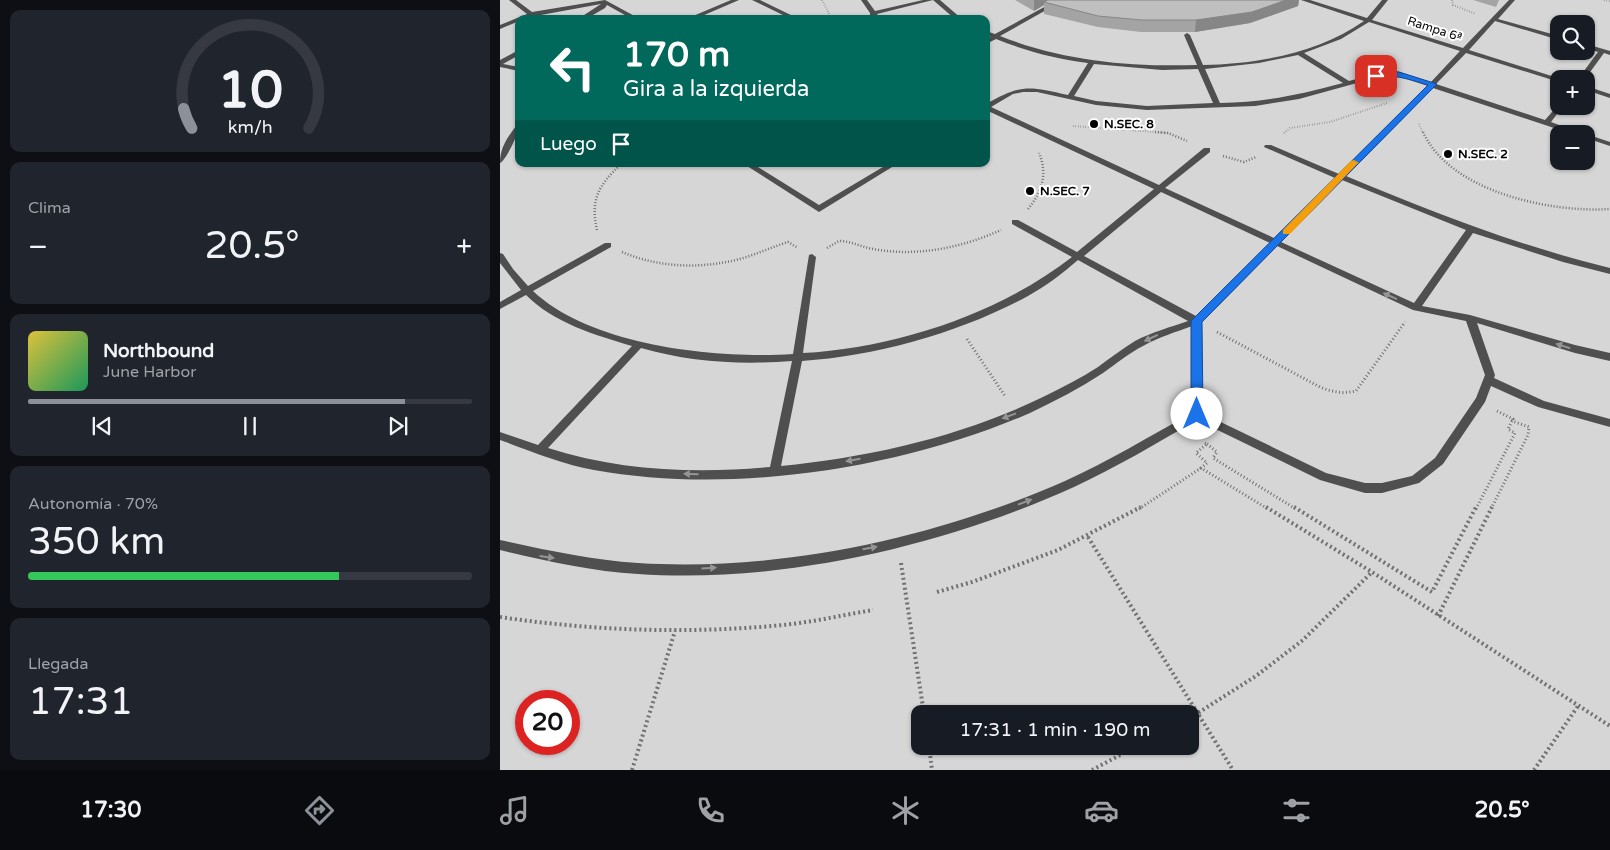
<!DOCTYPE html>
<html lang="es">
<head>
<meta charset="utf-8">
<style>
	:root { --surface:#171b24; --page:#20242c; --text:#f1f3f6; --muted:#9ea1a6; --line:#363941; --accent:#8c9099 }
	body { margin:0; font-family:"Varela Round",sans-serif; background:var(--page); color:var(--text); height:100vh; display:flex; flex-direction:column; font-size:19px; white-space:nowrap }
	* { box-sizing:border-box; margin:0 }
	p { font-size:16px; color:var(--muted) }
	.icon { flex:none; width:28px; height:28px; fill:none; stroke:currentColor; stroke-width:2; stroke-linecap:round; stroke-linejoin:round }
	.map { position:relative; flex:1; overflow:hidden }
	.side { display:flex; flex-direction:column; gap:10px; padding:10px; background:#0d0f14; width:500px }
	.side>* { flex:none }
	.top-card { position:absolute; left:15px; top:15px; width:475px; height:152px; border-radius:10px; box-shadow:0 1px 4px #0004; background:#00695c; color:#fff; overflow:hidden }
	.tools { position:absolute; left:1050px; top:15px; display:grid; gap:10px }
	.tools a { display:grid; place-items:center; width:45px; height:45px; border-radius:10px; background:var(--surface); box-shadow:0 1px 4px #0004; font-size:25px }
	.speed { position:absolute; left:15px; top:690px; display:flex; gap:10px; font-size:25px; font-weight:700; text-align:center }
	.speed>* { display:grid; place-content:center; width:65px; height:65px; border-radius:50%; background:var(--surface); box-shadow:0 1px 4px #0004; line-height:1 }
	.speed .limit { border:8px solid #d22; background:#fff; color:#111 }
	.pin { position:absolute; display:grid; place-items:center; width:42px; height:42px; color:#fff; margin:-21px; border-radius:10px; box-shadow:0 2px 8px #0006 }
	.me { position:absolute; width:55px; margin:-28px; rotate:0deg; stroke-linejoin:round; filter:drop-shadow(0 0 4px #0008) }
	.turn { display:flex; align-items:center; gap:18px; height:105px; padding:0 25px; font-size:22px }
	.turn .icon { width:65px; height:65px; stroke-width:2.5 }
	.turn b { display:block; font-size:35px; line-height:42px }
	.then { display:flex; align-items:center; height:48px; padding:0 25px; background:#0003; gap:10px; font-size:19px }
	.big { font-size:38px; font-weight:600; line-height:1.1 }
	.side .tile { flex:1; display:flex; flex-direction:column; justify-content:center; gap:8px; min-width:0; padding:0 18px; border-radius:10px; background:var(--page) }
	.side .dial { align-items:center; gap:0 }
	.dial svg { height:130px; overflow:visible; fill:none; stroke:var(--line); stroke-width:7; stroke-linecap:round; text-anchor:middle }
	.dial text { fill:var(--text); stroke:none }
	.song { display:flex; align-items:center; gap:15px }
	.cover { width:60px; height:60px; border-radius:8px; background:linear-gradient(135deg,hsl(50 70% 55%),hsl(150 70% 35%)) }
	.played { height:5px; border-radius:2px; background:linear-gradient(90deg,var(--accent) 85%,var(--line) 85%) }
	.keys { display:flex; justify-content:space-around; direction:ltr }
	.heat { display:flex; justify-content:space-between; align-items:center; font-size:28px; direction:ltr }
	.charge { height:8px; border-radius:4px; background:linear-gradient(90deg,#34c759 70%,var(--line) 0) }
	.trip { position:absolute; left:411px; top:705px; width:288px; height:50px; border-radius:10px; background:var(--surface); box-shadow:0 1px 4px #0004; font-weight:600; line-height:50px; text-align:center }
	.dock { display:flex; height:80px; justify-content:space-around; align-items:center; background:#090b0e; color:var(--muted) }
	.dock .icon { width:35px; height:35px }
	.dock .active { color:var(--accent) }
	.dock b { font-size:22px; color:var(--text) }
	main { display:flex; flex:1; min-height:0 }
	.map>svg:first-child { display:block }
</style>
</head>
<body>
<main>
<section class="side">
<div class="tile dial"><svg viewBox="0 0 100 80">
<path d="M14 69A42 42 0 1 1 86 69"/>
<path d="M14 69A42 42 0 0 1 9 57" stroke="#8c9099"/>
<text x="50" y="56" font-size="32" font-weight="700">10</text>
<text x="50" y="72" font-size="11">km/h</text>
</svg></div>
<div class="tile"><p>Clima</p>
<div class="heat"><a>−</a><b class="big">20.5°</b><a>+</a></div>
</div>
<div class="tile">
<div class="song"><i class="cover"></i><div><b>Northbound</b><p>June Harbor</p></div></div>
<div class="played"></div>
<div class="keys"><svg class="icon" aria-label="previous" viewBox="0 0 24 24"><path d="M18 5L8 12l10 7zM5 5v14"/></svg><svg class="icon" aria-label="pause" viewBox="0 0 24 24"><path d="M8 5v14M16 5v14"/></svg><svg class="icon" aria-label="next" viewBox="0 0 24 24"><path d="M6 5l10 7-10 7zM19 5v14"/></svg></div>
</div>
<div class="tile"><p>Autonomía · 70%</p><b class="big">350 km</b><div class="charge"></div></div>
<div class="tile"><p>Llegada</p><b class="big">17:31</b></div>
</section>
<div class="map">
<svg width="1110" height="770" viewBox="0 0 1110 770">
	<rect width="100%" height="100%" fill="#fff"/>
	<path fill="#d6d6d6" fill-rule="evenodd" d="M0 0H1110V770H0ZM19 19H486V164H19ZM1059 24H1086V51H1059ZM1059 79H1086V106H1059ZM1059 134H1086V161H1059ZM26 701H69V744H26ZM420 714H690V746H420Z"/>
	<g fill="none" stroke-linecap="round" stroke-linejoin="round">
		<path stroke="#717171" stroke-width="2" stroke-dasharray="0.5 2" stroke-linecap="butt" d="M322 0 332 19
			M952 0 953 5 976 14
			M1104 0 1110 1
			M919 124 923 133
			M573 126 669 133
			M784 133 790 128 830 122 887 103"/>
		<path stroke="#717171" stroke-width="2.5" stroke-dasharray="1 2" stroke-linecap="butt" d="M655 132 668 133 687 141
			M923 132C950 192 1051 213 1110 209
			M723 156 744 162 756 157
			M528 209C542 192 548 174 539 153
			M97 230C90 199 99 185 121 164
			M327 248 339 241C351 241 361 247 373 249 417 257 461 248 501 230
			M122 252C160 268 201 269 240 259 257 254 272 247 288 242L298 248"/>
		<path stroke="#717171" stroke-width="3" stroke-dasharray="1 2.5" stroke-linecap="butt" d="M717 332 820 387C832 392 843 394 856 391L905 322
			M467 339 505 396
			M997 411 1013 419 1012 421
			M705 443 707 444 696 453 707 463 701 468 768 509
			M707 444 717 452 713 458 796 509
			M639 509 701 468
			M976 509 1015 433 1008 429 1012 421 1029 427 1028 435 991 509"/>
		<path stroke="#717171" stroke-width="4" stroke-dasharray="2 3" stroke-linecap="butt" d="M766 507 872 572 1110 726
			M794 507 932 592 976 507
			M588 537 733 770
			M401 563 424 714
			M437 592 472 582 558 550 641 507
			M938 616 992 507
			M0 617C94 631 189 634 283 625 313 622 343 615 373 610
			M690 718 756 676 803 640 872 572
			M429 746 432 770
			M132 770 175 631
			M592 770 637 746
			M1034 770 1078 706"/>
		<path fill="#4f4f4f" fill-rule="evenodd" d="M9 0H16L32 12 105 0 140 19H132L107 5 105 8 86 19H78L101 4 19 19V21L0 29V25L27 14Z
			M231 0H239L195 19H186Z
			M252 0H260L299 19H291Z
			M361 0H367L375 11 423 0H433L377 14 379 19H375L370 15V13Z
			M433 0H440L462 19H455Z
			M557 0H564L500 36C563 61 630 67 697 65L684 35 687 33 690 35 703 65C757 64 819 53 864 21L801 0H810L867 18 882 0H888L872 20 963 48 1009 0H1015L998 19 1059 36V40L995 21 969 50 1061 79H1059V82L966 53 936 84 1045 120 1059 104V106H1063L1051 122 1083 134H1072L933 88 846 176C932 212 1019 246 1110 268V274L1063 262 973 233 922 306 970 315 1075 345 1110 353V361L1075 353 977 323 995 375 994 378 1044 401 1110 419V427L1038 407 991 386 985 402 943 464 919 483 882 493H865L820 480 697 420C657 443 617 467 574 487 444 546 281 584 138 574 91 571 46 561 0 550V540C46 550 91 560 138 563 280 572 435 538 565 481 609 461 650 436 692 413V326C676 332 659 337 643 346 629 353 616 364 603 373 580 388 555 401 530 413 401 469 232 495 94 470 61 464 31 451 0 440V432L38 445 132 346C95 335 54 323 26 295L0 309V302L21 290 0 263V253L3 254 13 269 28 286 105 243H111V247L33 291C91 346 216 359 293 354L309 255 312 254 316 257 303 353C395 348 499 314 572 257L512 224V220H518L577 252 654 189 486 110V104C522 84 528 86 568 95L588 63C556 59 526 51 496 39L486 44V39L491 37 486 35V31L495 34ZM869 22 960 51 931 82 896 71H886L849 81 804 53 841 39ZM798 55 843 83C799 95 765 102 720 103L705 69 759 63ZM594 64 662 70 698 69 713 103 647 106 596 101 574 96ZM886 75H895L928 86 839 174 771 145H765L764 147 835 178 774 238 665 188 710 152V148H704L659 185 491 107 513 94 523 92H537L596 105 647 110 755 106 799 99ZM842 180 966 230 914 303 781 242ZM661 192 770 243 696 316 584 256ZM777 246 913 310 966 321 985 375 976 398 935 458 912 476 882 483H865L826 473 702 413V322ZM578 260 688 321C671 327 652 332 635 341 622 349 610 358 598 367 581 378 563 387 545 396 464 436 371 457 281 466L302 361C377 356 462 332 528 296 546 286 563 273 578 260ZM141 348C189 362 241 365 292 361L270 467C197 474 119 471 48 448Z
			M1086 44 1110 51V55L1104 53 1085 79H1078L1098 52 1086 48Z
			M19 50V55L3 64 19 67V71L0 67V60Z
			M1086 86 1110 94V98L1086 90Z
			M16 126H19C19 133 6 160 0 163 0 148 7 138 16 126Z
			M1086 134 1110 142V146L1086 138Z
			M244 164H253L319 205 388 164H397L319 212Z"/>
	</g>
	<path fill="#a4a4a4" d="M515 0H799L798 6 750 23 695 32H641L598 27 544 14V5L534 11Z
		M973 0H999L996 7Z"/>
	<path fill="#868686" d="M534 0H553L544 2V5L534 11Z
		M786 0H799L798 6 750 23 695 32 696 20Z"/>
	<path fill="#bfbfbf" stroke="#868686" d="M548 0H786L752 12 696 20H642L598 16 544 2Z"/>
	<defs><path id="oneway-solid" d="M-6-.8H1V-3.2L6.5 0L1 3.2V.8H-6Z" transform="scale(1.25)"/></defs>
	<g fill="#959595">
		<use href="#oneway-solid" transform="translate(890 296) rotate(-156)"/>
		<use href="#oneway-solid" transform="translate(651 338) rotate(155)"/>
		<use href="#oneway-solid" transform="translate(1063 346) rotate(-162)"/>
		<use href="#oneway-solid" transform="translate(509 416) rotate(160)"/>
		<use href="#oneway-solid" transform="translate(353 460) rotate(170)"/>
		<use href="#oneway-solid" transform="translate(191 474) rotate(-179)"/>
		<use href="#oneway-solid" transform="translate(525 502) rotate(-21)"/>
		<use href="#oneway-solid" transform="translate(370 548) rotate(-10)"/>
		<use href="#oneway-solid" transform="translate(47 557) rotate(8)"/>
		<use href="#oneway-solid" transform="translate(209 568) rotate(-4)"/>
	</g>
	<path fill="#1a73e8" stroke="#114b97" d="M886 71 899 72 937 84 702 322 703 414 701 418H693L691 414V321L928 85C910 80 894 73 876 78L872 76Z"/>
	<path fill="#f59e0b" d="M854 160 859 163 857 164 790 234H783V230L851 161Z"/>
	<g fill="#000" stroke="#fff" stroke-width="2">
		<circle cx="594" cy="124" r="5"/>
		<circle cx="948" cy="154" r="5"/>
		<circle cx="530" cy="191" r="5"/>
	</g>
	<g text-anchor="middle" dominant-baseline="central" stroke-width="4" stroke-linejoin="round" paint-order="stroke">
		<g font-size="12" fill="#000" stroke="#fff">
			<text transform="translate(935 29) rotate(18)">Rampa 6ª</text>
		</g>
		<g font-size="12" font-weight="bold" fill="#000" stroke="#fff" text-anchor="start">
			<text x="604" y="124">N.SEC. 8</text>
			<text x="958" y="154">N.SEC. 2</text>
			<text x="540" y="191">N.SEC. 7</text>
		</g>
	</g>
</svg>
<div class="tools">
<a><svg class="icon" aria-label="search" viewBox="0 0 24 24"><circle cx="10" cy="10" r="6"/><path d="M15 15l6 6"/></svg></a>
<a>+</a>
<a>−</a>
</div>
<div class="speed"><div class="limit">20</div></div>
<div class="pin" style="left:876px;top:76px;background:#d93025"><svg class="icon" aria-label="arrive" viewBox="0 0 24 24"><path d="M6 21V4h12l-3 4 3 4H6"/></svg></div>
<svg class="me" style="left:697px;top:414px" viewBox="-20 -20 40 40"><circle r="19" fill="#fff"/><path d="M0-13L10 11 0 6-10 11z" fill="#1a73e8"/></svg>
<div class="trip">17:31 · 1 min · 190 m</div>
<div class="top-card">
<div class="turn"><svg class="icon" aria-label="left" viewBox="0 0 24 24"><path d="M17 20v-9H6M10 6l-5 5 5 5"/></svg><div><b>170 m</b>Gira a la izquierda</div></div>
<div class="then">Luego<svg class="icon" aria-label="arrive" viewBox="0 0 24 24"><path d="M6 21V4h12l-3 4 3 4H6"/></svg></div>
</div>
</div>
</main>
<nav class="dock">
<b>17:30</b>
<svg class="icon active" aria-label="directions" viewBox="0 0 24 24"><path d="M12 3l9 9-9 9-9-9zM9 14v-3h6M13 9l2 2-2 2"/></svg>
<svg class="icon" aria-label="music" viewBox="0 0 24 24"><path d="M9 18V5l10-2v13"/><circle cx="6" cy="18" r="3"/><circle cx="16" cy="16" r="3"/></svg>
<svg class="icon" aria-label="phone" viewBox="0 0 24 24"><path d="M5 4h4l2 5-3 2q2 4 5 5l2-3 5 2v4C11 20 4 13 5 4z"/></svg>
<svg class="icon" aria-label="climate" viewBox="0 0 24 24"><path d="M12 3v18M4 7l16 10M4 17L20 7"/></svg>
<svg class="icon" aria-label="car" viewBox="0 0 24 24"><path d="M5 17H2v-5l4-1 3-4h7l3 4 3 1v5h-3M9 17h6M6 11h13"/><circle cx="7" cy="17" r="2"/><circle cx="17" cy="17" r="2"/></svg>
<svg class="icon" aria-label="filters" viewBox="0 0 24 24"><path d="M4 7h16M4 17h16"/><circle cx="9" cy="7" r="2"/><circle cx="15" cy="17" r="2"/></svg>
<b>20.5°</b>
</nav>
</body>
</html>
